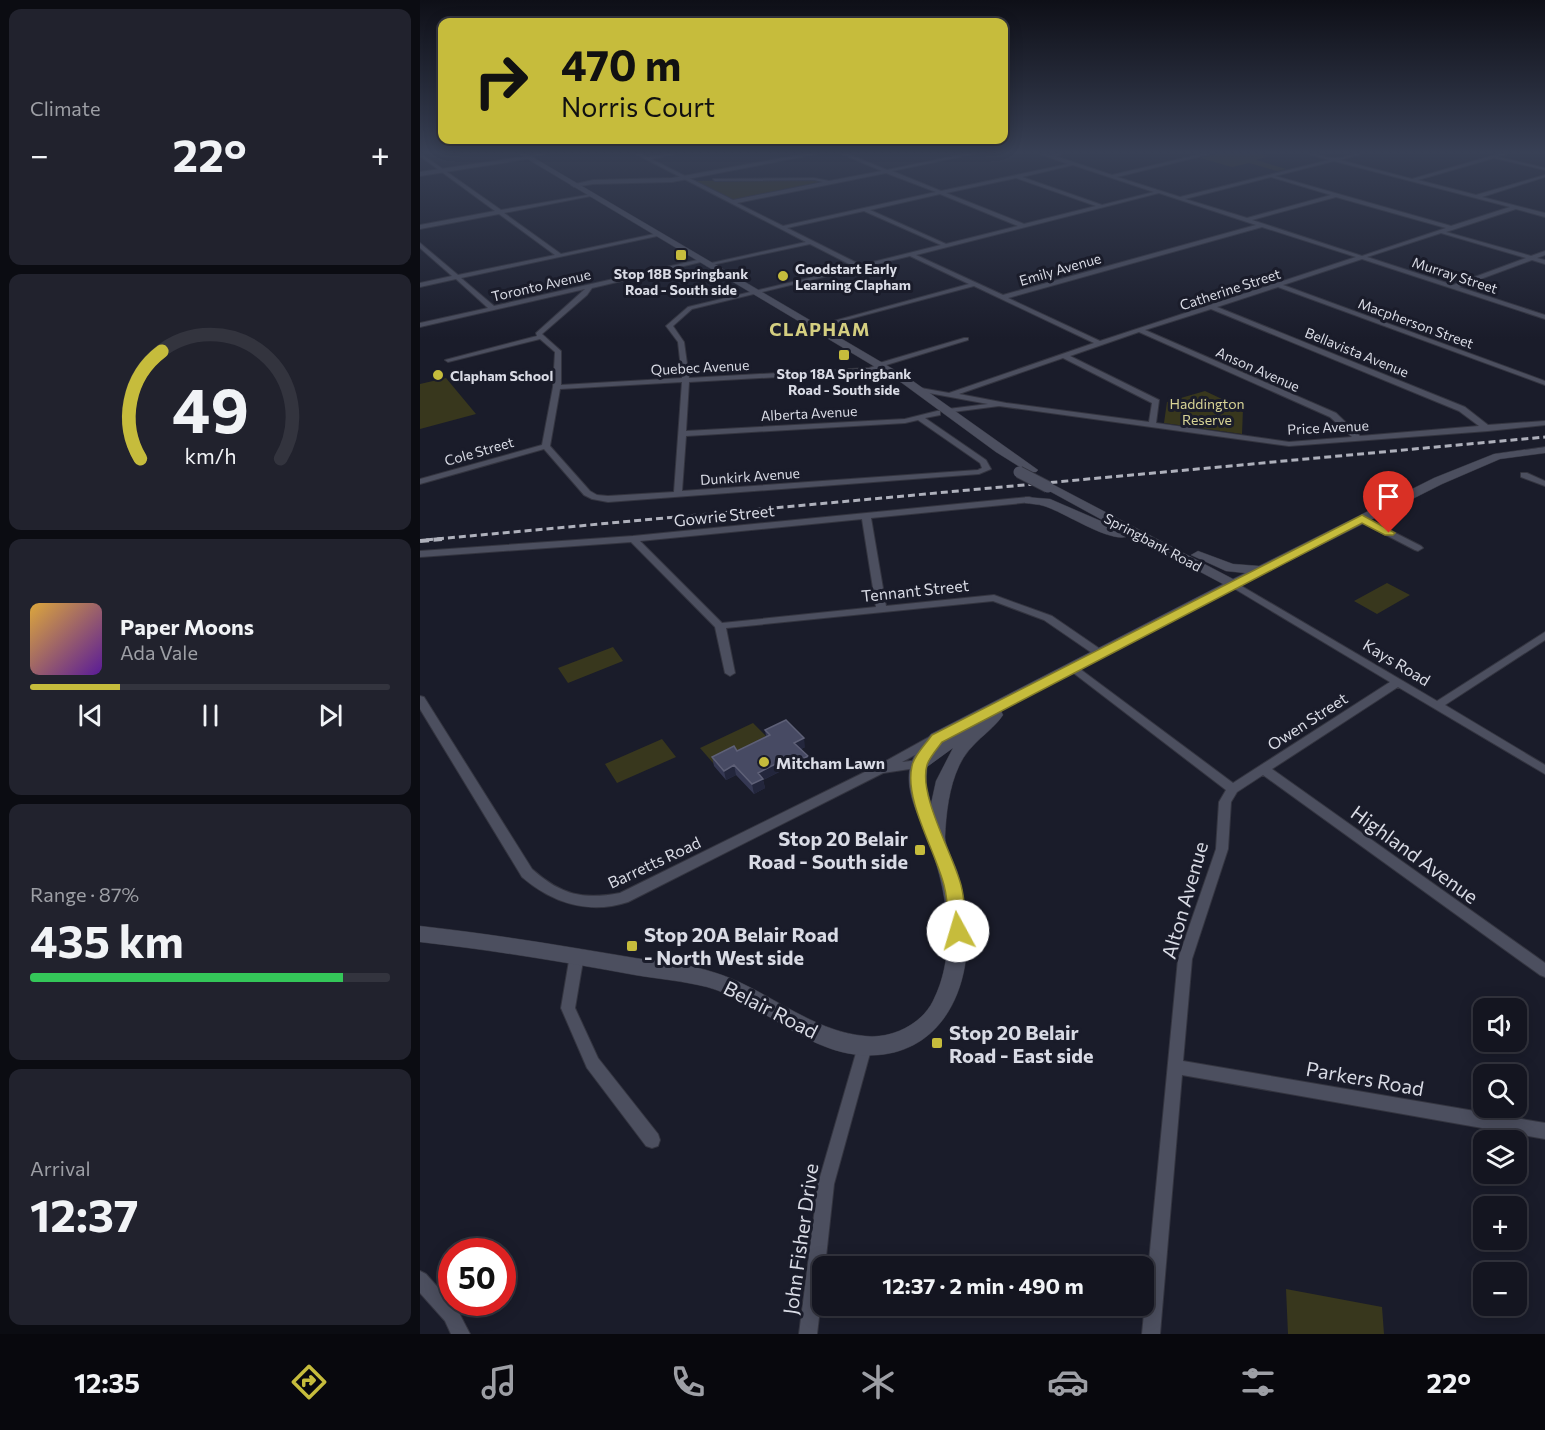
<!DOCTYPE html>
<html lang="en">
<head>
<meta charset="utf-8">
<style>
	:root { --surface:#141520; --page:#21222d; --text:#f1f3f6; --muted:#9d9fa5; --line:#33343e; --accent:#c6bc3c }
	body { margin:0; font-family:Commissioner,sans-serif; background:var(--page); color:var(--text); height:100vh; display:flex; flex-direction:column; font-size:22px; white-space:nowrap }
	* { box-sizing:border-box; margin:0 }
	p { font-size:20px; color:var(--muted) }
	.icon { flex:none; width:33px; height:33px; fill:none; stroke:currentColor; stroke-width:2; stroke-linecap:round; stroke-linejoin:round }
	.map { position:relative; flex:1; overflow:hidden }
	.panel { display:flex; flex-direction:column; gap:9px; padding:9px; background:#0b0c12; width:420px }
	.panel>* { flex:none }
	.guide { position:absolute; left:18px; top:18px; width:570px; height:126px; border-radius:12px; box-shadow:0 3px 15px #0003,0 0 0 2px var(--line); background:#c6bc3c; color:#111; overflow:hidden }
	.controls { position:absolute; left:1053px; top:998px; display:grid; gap:12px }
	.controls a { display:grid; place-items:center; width:54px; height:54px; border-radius:12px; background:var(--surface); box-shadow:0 3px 15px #0003,0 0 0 2px var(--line); font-size:30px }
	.speed { position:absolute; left:18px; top:1238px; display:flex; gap:12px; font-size:30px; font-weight:700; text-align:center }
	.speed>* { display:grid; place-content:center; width:78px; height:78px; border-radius:50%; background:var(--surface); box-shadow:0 3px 15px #0003,0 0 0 2px var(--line); line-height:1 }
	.speed .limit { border:9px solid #d22; background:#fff; color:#111 }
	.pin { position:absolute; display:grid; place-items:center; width:51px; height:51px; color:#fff; margin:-62px -26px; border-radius:50% 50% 50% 0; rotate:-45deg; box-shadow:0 0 6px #0007 }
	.pin .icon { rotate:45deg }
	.me { position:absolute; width:66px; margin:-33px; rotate:354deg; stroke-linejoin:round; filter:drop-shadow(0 0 4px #0008) }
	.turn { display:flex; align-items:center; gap:21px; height:126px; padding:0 24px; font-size:27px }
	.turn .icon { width:78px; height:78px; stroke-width:2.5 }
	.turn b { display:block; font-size:42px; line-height:51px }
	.big { font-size:45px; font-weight:700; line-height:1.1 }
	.panel .widget { flex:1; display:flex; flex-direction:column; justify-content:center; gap:9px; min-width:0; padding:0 21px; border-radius:12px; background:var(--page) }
	.panel .dial { align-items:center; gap:0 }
	.dial svg { height:156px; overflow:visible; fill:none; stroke:var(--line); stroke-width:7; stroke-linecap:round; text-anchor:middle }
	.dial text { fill:var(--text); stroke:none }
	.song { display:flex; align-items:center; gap:18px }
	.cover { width:72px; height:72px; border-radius:9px; background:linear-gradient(135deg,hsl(40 70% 55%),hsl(270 70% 35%)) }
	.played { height:6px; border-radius:3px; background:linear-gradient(90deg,var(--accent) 25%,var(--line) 25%) }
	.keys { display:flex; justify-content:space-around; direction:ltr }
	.heat { display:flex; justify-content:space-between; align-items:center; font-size:33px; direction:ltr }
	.charge { height:9px; border-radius:4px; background:linear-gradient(90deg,#34c759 87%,var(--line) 0) }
	.trip { position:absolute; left:392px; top:1256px; width:342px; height:60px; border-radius:12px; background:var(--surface); box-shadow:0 3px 15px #0003,0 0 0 2px var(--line); font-weight:700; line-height:60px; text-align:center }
	.menu { display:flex; height:96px; justify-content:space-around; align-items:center; background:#08080d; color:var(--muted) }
	.menu .icon { width:42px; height:42px }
	.menu .active { color:var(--accent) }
	.menu b { font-size:27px; color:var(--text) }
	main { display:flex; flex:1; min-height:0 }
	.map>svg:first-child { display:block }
</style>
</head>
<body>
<main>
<section class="panel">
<div class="widget"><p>Climate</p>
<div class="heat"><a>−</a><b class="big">22°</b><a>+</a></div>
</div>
<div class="widget dial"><svg viewBox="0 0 100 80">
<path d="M14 69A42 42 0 1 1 86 69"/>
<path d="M14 69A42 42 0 0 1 25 14" stroke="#c6bc3c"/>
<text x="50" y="56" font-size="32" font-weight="700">49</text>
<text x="50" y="72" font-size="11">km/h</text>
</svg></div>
<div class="widget">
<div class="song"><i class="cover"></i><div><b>Paper Moons</b><p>Ada Vale</p></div></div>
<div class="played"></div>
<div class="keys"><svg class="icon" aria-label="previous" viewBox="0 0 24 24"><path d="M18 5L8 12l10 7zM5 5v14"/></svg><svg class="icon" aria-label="pause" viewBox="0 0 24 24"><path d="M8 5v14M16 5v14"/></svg><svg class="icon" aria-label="next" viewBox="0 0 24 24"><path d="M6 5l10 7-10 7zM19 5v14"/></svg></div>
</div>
<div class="widget"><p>Range · 87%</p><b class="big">435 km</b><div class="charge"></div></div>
<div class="widget"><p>Arrival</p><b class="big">12:37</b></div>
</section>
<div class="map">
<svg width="1125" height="1334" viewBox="0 0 1125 1334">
	<rect width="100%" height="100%" fill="#1a1c2a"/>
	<path fill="#38371d" d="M804 152H834L849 156 836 160 866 169 857 171 829 163 812 167 780 158Z
		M393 179 403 182 312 201 273 181Z
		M26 378 56 414 0 429V384Z
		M785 391 823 409 822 434 744 423 747 402Z
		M967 583 990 595 957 614 934 601Z
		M193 647 203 661 148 683 138 668Z
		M333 723 348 738 294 764 280 748Z
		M242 739 256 757 197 783 185 764Z
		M866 1289 962 1307 964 1334H868Z"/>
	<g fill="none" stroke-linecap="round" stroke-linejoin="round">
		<g stroke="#343540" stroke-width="2">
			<path id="minor" d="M125 152H134L107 158 105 157Z
				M212 152H218L227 157 264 152 231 159 313 200 403 182 394 180 295 181 293 179 394 178 409 181 462 171 417 152H423L467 170 554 152H563L472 171 521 191 648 164 615 152 630 155 650 152 635 156 692 175 790 152H798L697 177 760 197 909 160 883 152C893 152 902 157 913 158 924 159 936 152 947 152L920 160 992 179 1085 152H1092L1078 157 1125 168V170L1074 158 998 180 1056 195 1125 175V177L1062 197 1125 213V217L1096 209 1026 232 1111 256 1125 251V255L1117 258 1125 260V264L1112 260 1039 287 1125 315V319L942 259 863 285 1125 381V385L858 287 797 307 1045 407 1068 425 1125 421V425L1068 431 869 446 579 406 525 413V409H528L568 404 498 391H495V387L529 393 674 343 554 286 392 329V327L549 284 490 256 272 309 253 326 264 342 269 378 449 368 455 366 456 364 544 338H548V340L463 366 462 368 449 372 269 382 266 431 485 419 517 411H520V415L505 418 566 460 571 469 559 474 188 502 172 499 164 495 124 449 0 484V479L122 445 133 387 135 352 120 339 28 362 25 360 117 336 116 333 165 289 0 327V323L68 308 36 279 0 287V283L32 276 0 248V243L38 275 135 255 79 214 0 229V225L75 211 0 156V153L81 210 173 194 171 196 84 213 141 254 239 233 242 235 41 278 74 306 282 259 285 261 172 288 167 295 122 334 141 351V385L262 378 258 342 246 326 268 307 435 267 390 244 287 266V264L386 242ZM914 161 1090 207 1031 226 855 176ZM653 165 734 192 682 205 602 177ZM466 173 516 192 363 226 317 203ZM851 177 911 195 827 218 765 199ZM596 178 676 206 604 224 526 193ZM739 193 836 225 583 295 496 255ZM520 194 598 226 526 244 450 210ZM916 197 1026 228 942 256 832 220ZM444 211 521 245 441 265 367 228ZM842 227 936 257 680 341 588 298ZM1021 233 1106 258 1033 285 947 257ZM791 309 1039 411 1059 426 940 436 916 413 725 330ZM719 332 910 417 932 437 869 442 736 423 739 400 650 356ZM643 358 732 403 729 422 586 403 539 394ZM262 382 254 492 188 496 177 495 170 491 130 446 140 389ZM498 420 560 463 562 468 558 470 262 491 266 436 485 423Z
				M1101 473H1107L1125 481V486L1101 477Z
				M609 497 612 498V502L451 518 466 606 574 595 632 616 683 651 684 653 683 655H675L624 620 573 601 306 628 315 673 310 676 305 673 295 627 211 542 0 557V551L213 536ZM442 519 456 607 302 623 220 541Z
				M942 516 1001 546 1003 548 998 551 995 550 939 521V517Z
				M813 581 1017 701 1125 632V640L1025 705 1125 765V774L978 687 852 769 1125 963V977L1120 975 843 775 817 792 811 802 808 849 772 959 763 1061 1125 1123V1139L762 1075 740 1334H722L758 959 796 849 799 802 806 790 647 668 652 665 656 666 813 783 970 682 810 586 808 584Z
				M0 696 4 697 112 869C141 895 163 900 200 893L455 767 509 737H517L519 740 517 743 482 762 499 760 503 761 505 764 503 767 463 773 208 902C169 915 132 903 102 877L0 709Z
				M157 949 162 951 164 955 155 1008 178 1058 238 1134 240 1140 238 1146 232 1148 226 1146 167 1068 141 1008 150 955 152 951Z
				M445 1039 450 1041 452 1046 414 1184 405 1266H402V1292L397 1334H379L398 1184 438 1046 440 1041Z
				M0 1271 6 1274 37 1309 50 1334H31L25 1321 0 1293Z"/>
		</g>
		<g stroke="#343540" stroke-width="2">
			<path id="tertiary" d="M396 152H407L252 182 173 184 154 187 151 185 173 180 252 178Z
				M109 156 107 159 0 176V172Z"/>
		</g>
		<g stroke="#343540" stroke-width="1">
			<path id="secondary" d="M96 152H104L490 379 618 470 616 472H608L576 452 482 383Z
				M1125 447V453L1080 459 1022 484 818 587 581 711 583 715C571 733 550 742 539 766 529 787 526 814 525 837 525 846 534 862 537 871 546 901 550 934 545 965 537 1013 508 1051 458 1055 393 1061 345 1003 287 987 263 981 239 979 215 975 144 962 72 950 0 942V926C72 934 144 946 215 958 242 962 270 964 296 973 347 989 390 1031 445 1036 471 1039 501 1025 513 1001 538 952 527 891 509 842 500 818 483 790 491 764 494 753 504 743 511 734L803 584 707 533 706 537C686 541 644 512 624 506 618 504 611 504 605 503V497L630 499 697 528 622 487 624 484H632L813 579 825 573 806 571 771 555 778 551 813 564 839 566 1014 478 1074 454ZM533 748 516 781 511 804 506 784 507 767Z"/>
		</g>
		<use href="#minor" fill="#4c4f5f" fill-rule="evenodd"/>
		<use href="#tertiary" fill="#4c4f5f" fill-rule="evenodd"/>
		<use href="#secondary" fill="#4c4f5f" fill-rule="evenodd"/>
		<path stroke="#aeb0bb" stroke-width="3" stroke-dasharray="7 4" stroke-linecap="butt" d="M6 540 1125 437"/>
		<path stroke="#aeb0bb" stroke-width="4" stroke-dasharray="9 4.5" stroke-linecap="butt" d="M0 541 22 539"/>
		<g stroke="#343540" stroke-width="13" stroke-linecap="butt">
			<path id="secondary-bridge" d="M599 472 628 487"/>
		</g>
		<use href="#secondary-bridge" stroke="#4c4f5f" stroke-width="11"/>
	</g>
	<path fill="#353853" d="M345 730 385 747 381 749 388 756 389 765 378 771 373 765 343 780 345 788 334 794 316 775 306 780 294 766 292 757 317 751 346 736Z"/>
	<path fill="#23263c" d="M384 738 385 747 376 752 374 743Z
		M371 756 373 765 343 780 345 788 334 794 332 784 338 773Z
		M388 756 389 765 378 771 377 762Z
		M314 765 316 775 306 780 304 771Z"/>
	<path fill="#474a63" stroke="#5e6077" stroke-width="1.5" d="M366 720 384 738 374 743 388 756 377 762 371 756 338 773 343 779 332 784 314 765 304 771 292 757 314 746 317 751 350 735 345 730Z"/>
	<linearGradient id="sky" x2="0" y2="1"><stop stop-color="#0e0f17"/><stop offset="0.45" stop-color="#384055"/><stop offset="1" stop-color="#384055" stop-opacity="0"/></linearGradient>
	<rect width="1125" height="339" fill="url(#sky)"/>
	<path fill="#c6bc3c" stroke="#817a27" stroke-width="1.5" d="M942 515 975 533 973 535H965L942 523 522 742C517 749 509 758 507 765 498 795 533 854 541 885 545 900 545 916 547 931L544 936 538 938 532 936 529 931C528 916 528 900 524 885 515 850 484 800 492 766 494 755 506 744 512 735Z"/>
	<g fill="#c6bc3c" stroke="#1a1c2a" stroke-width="2">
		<rect x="255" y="249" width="12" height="12" rx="3"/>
		<circle cx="363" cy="276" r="6"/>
		<rect x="418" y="349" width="12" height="12" rx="3"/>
		<circle cx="18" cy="375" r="6"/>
		<circle cx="344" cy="762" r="6"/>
		<rect x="494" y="844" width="12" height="12" rx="3"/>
		<rect x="206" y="940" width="12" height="12" rx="3"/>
		<rect x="511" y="1037" width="12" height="12" rx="3"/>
	</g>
	<g text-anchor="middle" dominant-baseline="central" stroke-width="6" stroke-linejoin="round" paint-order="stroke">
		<g font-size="14" font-weight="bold" fill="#d9dbe5" stroke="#1a1c2a" text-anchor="start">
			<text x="375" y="268">Goodstart Early<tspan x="375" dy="16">Learning Clapham</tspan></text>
			<text x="261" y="273" text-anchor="middle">Stop 18B Springbank<tspan x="261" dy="16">Road - South side</tspan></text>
			<text x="424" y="373" text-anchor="middle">Stop 18A Springbank<tspan x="424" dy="16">Road - South side</tspan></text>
			<text x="30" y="375">Clapham School</text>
		</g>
		<g font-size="14" fill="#d9dbe5" stroke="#1a1c2a">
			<text transform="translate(640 269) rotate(-16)">Emily Avenue</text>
			<text transform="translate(1035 275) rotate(18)">Murray Street</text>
			<text transform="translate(121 285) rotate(-13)">Toronto Avenue</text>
			<text transform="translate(810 289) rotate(-18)">Catherine Street</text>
			<text transform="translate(996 323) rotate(20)">Macpherson Street</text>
			<text transform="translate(937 352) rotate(22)">Bellavista Avenue</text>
			<text transform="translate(280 367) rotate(-3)">Quebec Avenue</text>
			<text transform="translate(838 369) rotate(24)">Anson Avenue</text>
			<text transform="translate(389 413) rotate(-3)">Alberta Avenue</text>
			<text transform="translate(908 427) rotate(-3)">Price Avenue</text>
			<text transform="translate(59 451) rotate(-16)">Cole Street</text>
			<text transform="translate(330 476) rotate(-4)">Dunkirk Avenue</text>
			<text transform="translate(733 542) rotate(28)">Springbank Road</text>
		</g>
		<g font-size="14" fill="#d7d395" stroke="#1a1c2a">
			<text x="787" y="403">Haddington<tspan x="787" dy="16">Reserve</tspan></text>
		</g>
		<g font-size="16" fill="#d9dbe5" stroke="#1a1c2a">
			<text transform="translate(304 515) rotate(-6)">Gowrie Street</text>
			<text transform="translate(495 590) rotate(-6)">Tennant Street</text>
			<text transform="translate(977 662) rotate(31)">Kays Road</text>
			<text transform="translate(887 721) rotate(-33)">Owen Street</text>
			<text transform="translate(234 862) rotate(-25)">Barretts Road</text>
		</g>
		<g font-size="16" font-weight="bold" fill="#d9dbe5" stroke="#1a1c2a" text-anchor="start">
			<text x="356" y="762">Mitcham Lawn</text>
		</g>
		<g font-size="18" font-weight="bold" letter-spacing="1.5" fill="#d4ce80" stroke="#1a1c2a">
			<text x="400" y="329">CLAPHAM</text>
		</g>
		<g font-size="20" font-weight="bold" fill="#d9dbe5" stroke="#1a1c2a" text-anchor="start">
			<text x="488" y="838" text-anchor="end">Stop 20 Belair<tspan x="488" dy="23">Road - South side</tspan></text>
			<text x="224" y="934">Stop 20A Belair Road<tspan x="224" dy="23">- North West side</tspan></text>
			<text x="529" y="1032">Stop 20 Belair<tspan x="529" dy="23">Road - East side</tspan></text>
		</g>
		<g font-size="20" fill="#d9dbe5" stroke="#1a1c2a">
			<text transform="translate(995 854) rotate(36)">Highland Avenue</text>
			<text transform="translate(764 900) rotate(-74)">Alton Avenue</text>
			<text transform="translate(351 1009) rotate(27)">Belair Road</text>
			<text transform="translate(945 1078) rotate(10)">Parkers Road</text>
			<text transform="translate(380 1239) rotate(-82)">John Fisher Drive</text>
		</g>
	</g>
</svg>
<div class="controls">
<a><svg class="icon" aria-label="sound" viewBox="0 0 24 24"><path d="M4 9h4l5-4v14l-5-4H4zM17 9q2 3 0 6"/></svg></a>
<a><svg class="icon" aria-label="search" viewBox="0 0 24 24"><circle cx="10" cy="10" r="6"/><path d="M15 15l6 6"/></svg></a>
<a><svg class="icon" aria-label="layers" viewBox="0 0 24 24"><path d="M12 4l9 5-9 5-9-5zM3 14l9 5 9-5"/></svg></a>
<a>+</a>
<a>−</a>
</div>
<div class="speed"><div class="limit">50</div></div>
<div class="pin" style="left:969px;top:533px;background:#d93025"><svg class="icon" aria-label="arrive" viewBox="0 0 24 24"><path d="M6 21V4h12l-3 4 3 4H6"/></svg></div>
<svg class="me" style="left:538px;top:931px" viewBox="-20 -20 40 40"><circle r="19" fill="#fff"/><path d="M0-13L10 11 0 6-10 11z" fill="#c6bc3c"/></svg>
<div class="trip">12:37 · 2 min · 490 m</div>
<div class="guide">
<div class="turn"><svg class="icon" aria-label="right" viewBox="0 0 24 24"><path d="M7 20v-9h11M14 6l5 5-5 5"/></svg><div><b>470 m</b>Norris Court</div></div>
</div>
</div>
</main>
<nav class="menu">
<b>12:35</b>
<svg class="icon active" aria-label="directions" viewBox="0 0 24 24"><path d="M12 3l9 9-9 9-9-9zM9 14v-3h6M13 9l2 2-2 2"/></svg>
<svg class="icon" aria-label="music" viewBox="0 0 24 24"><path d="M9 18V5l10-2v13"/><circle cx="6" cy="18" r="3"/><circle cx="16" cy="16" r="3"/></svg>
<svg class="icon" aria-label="phone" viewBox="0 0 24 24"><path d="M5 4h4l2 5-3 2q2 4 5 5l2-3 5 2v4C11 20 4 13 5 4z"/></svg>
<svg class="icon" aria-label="climate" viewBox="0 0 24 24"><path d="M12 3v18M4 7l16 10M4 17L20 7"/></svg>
<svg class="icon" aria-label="car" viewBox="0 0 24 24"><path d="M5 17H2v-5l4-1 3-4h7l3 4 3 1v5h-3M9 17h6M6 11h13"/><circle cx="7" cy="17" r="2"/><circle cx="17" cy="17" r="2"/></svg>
<svg class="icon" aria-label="filters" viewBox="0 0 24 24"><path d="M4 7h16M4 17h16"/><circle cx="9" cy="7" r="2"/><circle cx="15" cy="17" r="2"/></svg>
<b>22°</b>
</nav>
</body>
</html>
